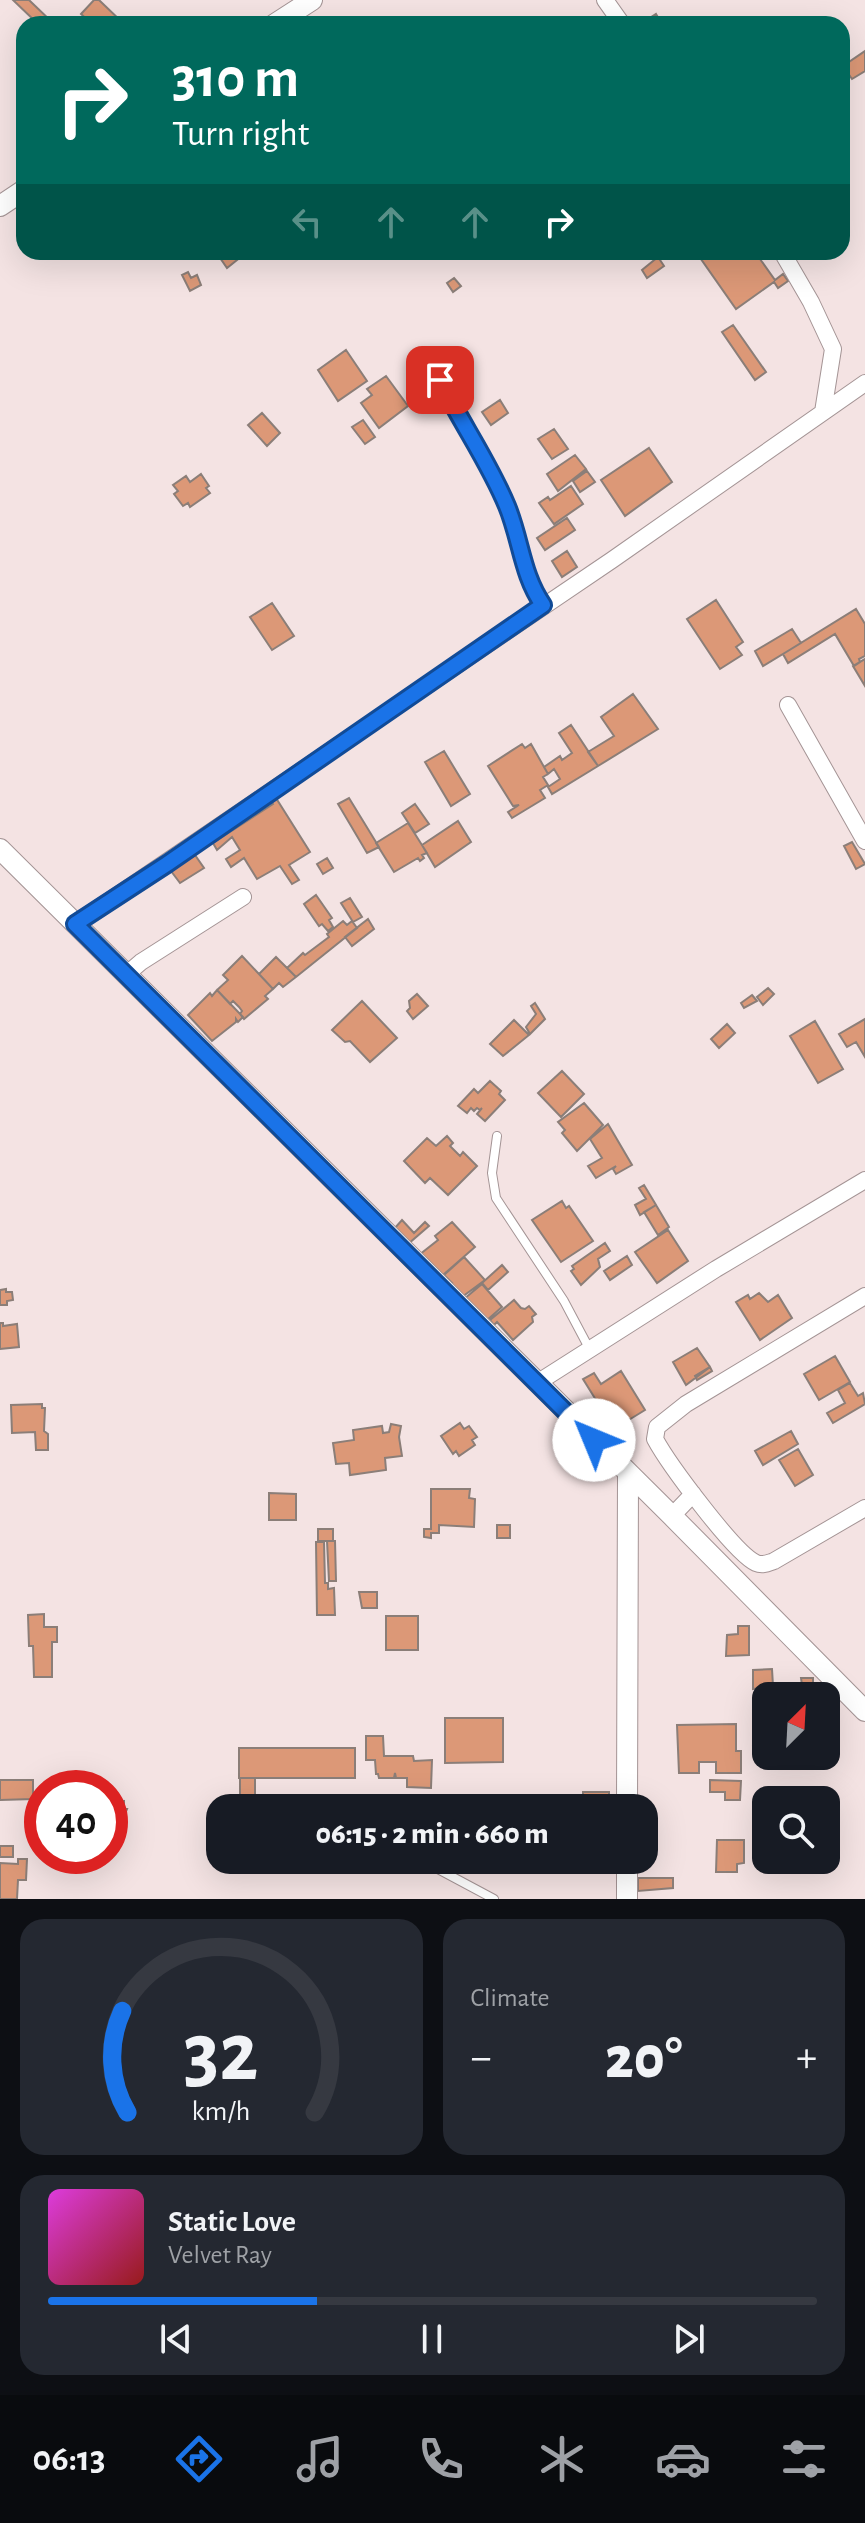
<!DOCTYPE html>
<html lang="en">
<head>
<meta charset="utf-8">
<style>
	:root { --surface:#171b24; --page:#242831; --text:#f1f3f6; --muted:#9ea1a6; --line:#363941; --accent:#1a73e8 }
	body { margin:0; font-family:"Alegreya Sans",sans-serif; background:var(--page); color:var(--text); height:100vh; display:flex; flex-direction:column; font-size:30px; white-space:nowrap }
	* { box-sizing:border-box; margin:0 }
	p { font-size:26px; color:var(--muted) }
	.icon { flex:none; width:44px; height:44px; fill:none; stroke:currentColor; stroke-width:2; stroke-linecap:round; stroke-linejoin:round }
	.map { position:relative; height:1899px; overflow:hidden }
	.sheet { display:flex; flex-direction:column; gap:20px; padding:20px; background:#0d0f14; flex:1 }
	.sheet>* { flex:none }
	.hud { position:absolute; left:16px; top:16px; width:834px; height:244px; border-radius:24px; box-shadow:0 8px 32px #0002; background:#00695c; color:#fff; overflow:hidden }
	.needle { width:52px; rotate:24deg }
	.buttons { position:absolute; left:752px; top:1682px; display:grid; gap:16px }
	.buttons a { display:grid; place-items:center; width:88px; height:88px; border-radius:16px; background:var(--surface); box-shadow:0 8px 32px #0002; font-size:40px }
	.speed { position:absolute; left:24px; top:1770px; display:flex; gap:16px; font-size:40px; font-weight:700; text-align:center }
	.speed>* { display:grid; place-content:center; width:104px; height:104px; border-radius:50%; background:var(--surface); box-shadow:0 8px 32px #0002; line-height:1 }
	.speed .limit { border:12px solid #d22; background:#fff; color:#111 }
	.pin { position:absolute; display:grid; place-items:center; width:68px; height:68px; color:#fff; margin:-34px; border-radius:16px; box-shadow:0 4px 12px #0006 }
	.me { position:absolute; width:88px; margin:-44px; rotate:315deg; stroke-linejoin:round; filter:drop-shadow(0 0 6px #0008) }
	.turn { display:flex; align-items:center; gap:28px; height:168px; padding:0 24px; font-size:36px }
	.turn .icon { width:104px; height:104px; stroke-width:2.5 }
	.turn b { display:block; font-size:56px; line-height:68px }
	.lanes { display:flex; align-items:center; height:76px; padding:0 24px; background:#0003; justify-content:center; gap:40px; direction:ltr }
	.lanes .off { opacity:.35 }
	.big { font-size:60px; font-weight:800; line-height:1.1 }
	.sheet .widget { flex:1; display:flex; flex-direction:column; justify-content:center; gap:12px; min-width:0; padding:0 28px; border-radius:24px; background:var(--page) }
	.sheet .dial { align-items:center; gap:0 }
	.dial svg { height:208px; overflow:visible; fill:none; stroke:var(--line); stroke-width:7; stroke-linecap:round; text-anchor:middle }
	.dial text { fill:var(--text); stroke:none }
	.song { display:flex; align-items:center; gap:24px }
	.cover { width:96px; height:96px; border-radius:12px; background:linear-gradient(135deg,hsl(300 70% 55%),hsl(0 70% 35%)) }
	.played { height:8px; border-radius:4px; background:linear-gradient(90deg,var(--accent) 35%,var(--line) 35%) }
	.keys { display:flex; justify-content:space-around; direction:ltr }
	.heat { display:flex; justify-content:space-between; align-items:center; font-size:44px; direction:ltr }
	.sheet .tiles { flex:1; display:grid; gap:20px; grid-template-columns:1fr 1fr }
	.widget:last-child { grid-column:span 2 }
	.trip { position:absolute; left:206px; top:1794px; width:452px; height:80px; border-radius:24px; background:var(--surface); box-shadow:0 8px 32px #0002; font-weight:800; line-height:80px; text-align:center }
	.tabs { display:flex; height:128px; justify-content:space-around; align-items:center; background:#090b0e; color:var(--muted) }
	.tabs .icon { width:56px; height:56px }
	.tabs .current { color:var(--accent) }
	.tabs b { font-size:36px; color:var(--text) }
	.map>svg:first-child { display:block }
</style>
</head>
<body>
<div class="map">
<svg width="865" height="1899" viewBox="0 0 865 1899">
	<rect width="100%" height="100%" fill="#f4e3e3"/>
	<path fill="#dc9877" stroke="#8b7e78" stroke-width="2" d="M13 0H29L54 24H38Z
		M94 0H99L124 24H92L81 14Z
		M656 14 662 24H642V23Z
		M865 51V71L852 79 843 66Z
		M216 252H247L227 268Z
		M696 252H755L775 280 783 274 788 281 778 288 774 282 736 309Z
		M658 257 664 266 647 278 642 270Z
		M188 272 191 278 197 275 201 285 190 291 182 275Z
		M454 278 461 286 453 292 447 283Z
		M733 325 766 372 755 380 722 332Z
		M346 350 367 381 338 401 318 370Z
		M386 376 408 406 379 428 361 403 372 395 367 389Z
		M500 400 508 413 491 425 482 412Z
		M262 413 280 433 267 446 248 425Z
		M363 420 375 437 365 444 352 427Z
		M554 429 568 449 552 459 538 439Z
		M649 448 672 482 625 516 601 480Z
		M575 455 586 469 558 491 547 474Z
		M587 471 595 482 580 492 573 481Z
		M201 474 209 486 206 488 210 493 190 507 188 503 183 506 174 494 178 491 173 485 186 476 190 482Z
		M571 486 583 504 554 524 539 503 548 497 550 500Z
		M567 518 575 530 545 550 537 538Z
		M567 551 577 567 562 577 552 561Z
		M716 600 743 642 736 647 742 655 720 669 687 619Z
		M272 603 294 636 272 650 250 617Z
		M856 609 865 624V656L859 659 860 662 854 666 835 634 788 663 783 654Z
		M792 629 801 643 763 666 755 651Z
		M865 659V686L853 666Z
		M633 694 658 729 598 766 588 752 614 736 601 717Z
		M571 725 598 766 552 794 548 787 560 779 554 769 548 774 544 767 560 756 562 760 572 753 559 733Z
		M522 744 525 748 531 744 548 774 543 777 548 785 540 790 545 798 512 818 508 812 519 805 513 806 488 766Z
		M444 751 470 794 451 806 425 762Z
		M276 798 310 852 289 865 299 880 292 884 280 866 257 879 244 858 231 867 226 859 240 850 232 837 217 850 213 843 273 804 271 801Z
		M349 798 379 847 367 853 338 804Z
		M415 804 429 824 415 833 402 813Z
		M458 821 471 842 435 867 422 845Z
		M408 823 427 853 422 855 424 858 420 861 418 858 394 872 376 843Z
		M852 842 865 864 856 869 844 846Z
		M195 855 204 868 180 883 171 871Z
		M327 858 333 868 323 874 317 864Z
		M316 895 332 918 329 920 333 927 328 931 322 924 319 926 304 904Z
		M350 898 362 917 353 922 341 903Z
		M368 919 374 929 352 946 345 937Z
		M343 921 347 925 352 921 357 928 296 977 287 968 303 953 305 955 329 937 327 934Z
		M242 956 273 989 265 996 268 999 244 1019 240 1014 242 1011 239 1007 233 1001 230 1004 217 990 228 980 223 975Z
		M276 957 296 977 283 987 279 983 273 989 259 974Z
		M768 988 774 994 763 1005 757 997Z
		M217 990 243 1017 238 1022 236 1019V1022L212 1041 188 1015 210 993 212 996Z
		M417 994 428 1006 413 1019 407 1011 410 1008 409 1001Z
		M752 995 757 1001 744 1008 741 1003Z
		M362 1001 397 1038 370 1062 350 1041 345 1042 332 1030Z
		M535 1003 545 1019 530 1034 526 1027 536 1014 531 1006Z
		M865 1019V1057L856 1042 847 1047 839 1034Z
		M514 1020 529 1035 503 1056 490 1044Z
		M815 1021 843 1069 818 1083 790 1036Z
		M727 1024 735 1033 719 1048 711 1039Z
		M562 1071 584 1094 561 1117 538 1093Z
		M490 1081 501 1091 499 1094 505 1100 485 1121 477 1114 482 1108 480 1110 477 1108 474 1111 471 1108 467 1113 458 1106 474 1089 478 1093Z
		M584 1103 603 1125 577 1151 562 1133 565 1130 558 1122Z
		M608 1124 632 1165 616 1174 613 1169 616 1166 596 1178 588 1166 602 1158 590 1139Z
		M447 1136 453 1143 450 1146 460 1156 463 1152 477 1166 448 1195 430 1178 425 1183 404 1161 427 1138 436 1146Z
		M644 1185 656 1205 640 1215 635 1205 646 1199 639 1188Z
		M562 1201 566 1208 569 1206 593 1241 561 1262 532 1220Z
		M656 1205 669 1227 658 1235 644 1212Z
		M402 1220 414 1233 425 1222 429 1226 408 1244 394 1229Z
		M452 1222 475 1247 443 1275 419 1255 438 1240 435 1236Z
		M668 1230 688 1261 657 1283 635 1252Z
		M605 1243 610 1251 598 1259 600 1267 581 1285 571 1271 574 1269 572 1266Z
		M627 1256 632 1265 610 1280 604 1271Z
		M464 1257 485 1280 462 1297 450 1285 452 1283 444 1275Z
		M502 1265 508 1272 488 1290 482 1283Z
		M482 1284 502 1307 486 1321 464 1299Z
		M6 1289V1292H12L13 1300 7 1301V1305H0V1290Z
		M759 1293 768 1302 778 1295 792 1318 760 1340 736 1302 748 1295 750 1299Z
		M514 1300 521 1308 525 1309 529 1306 536 1314 532 1317 533 1322 513 1340 497 1322 494 1325 490 1320Z
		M0 1323H3V1326L17 1324 19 1347 0 1349Z
		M697 1348 710 1367 686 1385 673 1362Z
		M835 1356 850 1382 819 1400 804 1374Z
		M710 1367 712 1371 697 1380 695 1376Z
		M621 1371 645 1410 614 1429 583 1379 594 1373 601 1384Z
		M850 1383 858 1396 863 1393 865 1404 833 1423 827 1413 845 1403 838 1390Z
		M42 1404V1408H45L44 1431 48 1434V1450H36L35 1432 12 1433 11 1405Z
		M460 1423 464 1429 469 1426 477 1437 472 1440 475 1445 459 1456 456 1451 453 1454 441 1436Z
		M391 1424 401 1426 399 1437 402 1456 385 1458 386 1470 350 1475 349 1463 336 1464 333 1443 354 1440 353 1430 382 1426 383 1433 389 1432Z
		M791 1431 798 1444 763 1465 755 1451Z
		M798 1449 813 1475 795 1486 779 1460Z
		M431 1489H470L469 1498 475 1499 474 1527 439 1525V1533H431V1538L424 1537V1529H431Z
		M269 1493 296 1494V1520H269Z
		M497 1525H510V1538H497Z
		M318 1529H333V1541H318Z
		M327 1541H335L336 1581H329Z
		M316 1542H324L325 1583H328V1589L334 1588 335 1615H317Z
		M359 1592H377V1608H362Z
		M44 1614V1627H57V1642H52V1677H34L33 1646H29L28 1615Z
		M386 1616H418V1650H386Z
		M738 1626H749V1655L726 1656 727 1635 738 1634Z
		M772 1669 773 1686 753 1689V1670Z
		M801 1678H813V1685H802Z
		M754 1699 766 1700V1746L753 1745Z
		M445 1718H503V1762L445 1763Z
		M736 1724V1751H741V1773H716V1762H699V1773H679L677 1725Z
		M366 1736H383L384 1756H413L414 1761 432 1760 431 1788 407 1787V1778H396L395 1773 394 1778H379L378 1774H376L375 1760H366Z
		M239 1748H355V1778H239Z
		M240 1778H255V1801H240Z
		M0 1780H33V1799L0 1800Z
		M710 1780 741 1781 740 1800H725V1792H710Z
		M583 1792H609V1808H583Z
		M110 1800 124 1801V1809H127L123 1819 110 1818Z
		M717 1840H744V1863L737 1864V1872H716Z
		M0 1846H13V1857H0Z
		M18 1859H27L26 1880H18L17 1899H0V1863L18 1864Z
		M638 1878H673V1888L638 1891Z"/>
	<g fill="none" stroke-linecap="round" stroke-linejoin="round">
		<g stroke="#a49495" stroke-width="10">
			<path id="service" d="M497 1136 492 1173 496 1198 564 1301 590 1350
				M421 1860 494 1899"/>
		</g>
		<g stroke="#a49495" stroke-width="18">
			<path id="minor" d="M605 0 622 24
				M782 252 811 302 833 349 823 412
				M440 380C461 423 489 462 507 506 521 540 522 575 543 605
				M788 705 865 841
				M75 924 612 560 865 383
				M127 974 141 962 243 897
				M865 1296 686 1404 657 1427 655 1439C668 1463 734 1553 756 1563 763 1566 768 1563 774 1561L865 1508
				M537 1383 716 1269 865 1180
				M672 1516 693 1494"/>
		</g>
		<g stroke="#a49495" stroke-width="22">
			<path id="tertiary" d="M275 24 312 0
				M0 206 24 190
				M0 849 672 1516 865 1711
				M627 1808 628 1474
				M627 1860V1899"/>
		</g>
		<use href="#service" stroke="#fff" stroke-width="8"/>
		<use href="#minor" stroke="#fff" stroke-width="16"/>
		<use href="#tertiary" stroke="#fff" stroke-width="20"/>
	</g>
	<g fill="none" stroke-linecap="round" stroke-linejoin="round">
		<g stroke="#114b97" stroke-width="20">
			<path id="route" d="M440 380C461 423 489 462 507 506 521 540 522 575 543 605L167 864 75 924 594 1440"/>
		</g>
		<use href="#route" stroke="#1a73e8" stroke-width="14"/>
	</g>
</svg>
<div class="buttons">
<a><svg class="needle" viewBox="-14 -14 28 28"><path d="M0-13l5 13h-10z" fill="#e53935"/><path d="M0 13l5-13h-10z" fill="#9ea1a6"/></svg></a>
<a><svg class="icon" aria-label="search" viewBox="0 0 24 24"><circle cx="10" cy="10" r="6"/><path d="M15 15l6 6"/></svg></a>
</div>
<div class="speed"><div class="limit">40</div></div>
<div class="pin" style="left:440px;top:380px;background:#d93025"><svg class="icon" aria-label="arrive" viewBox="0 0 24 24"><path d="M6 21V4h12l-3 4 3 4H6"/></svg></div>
<svg class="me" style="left:594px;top:1440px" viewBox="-20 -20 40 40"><circle r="19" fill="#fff"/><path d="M0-13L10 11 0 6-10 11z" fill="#1a73e8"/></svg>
<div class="trip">06:15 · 2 min · 660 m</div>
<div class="hud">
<div class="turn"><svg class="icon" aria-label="right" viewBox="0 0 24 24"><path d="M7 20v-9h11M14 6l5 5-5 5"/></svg><div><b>310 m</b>Turn right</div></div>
<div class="lanes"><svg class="icon off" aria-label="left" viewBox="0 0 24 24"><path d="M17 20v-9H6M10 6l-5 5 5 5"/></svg><svg class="icon off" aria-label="ahead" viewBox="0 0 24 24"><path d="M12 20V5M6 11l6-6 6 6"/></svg><svg class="icon off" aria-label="ahead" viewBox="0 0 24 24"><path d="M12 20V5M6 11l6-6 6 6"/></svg><svg class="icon" aria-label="right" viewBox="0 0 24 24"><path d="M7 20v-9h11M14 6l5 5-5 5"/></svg></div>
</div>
</div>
<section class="sheet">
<div class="tiles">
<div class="widget dial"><svg viewBox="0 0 100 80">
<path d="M14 69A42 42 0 1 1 86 69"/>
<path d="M14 69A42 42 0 0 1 12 30" stroke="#1a73e8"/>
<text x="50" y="56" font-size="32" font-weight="700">32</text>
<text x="50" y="72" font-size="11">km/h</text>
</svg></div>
<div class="widget"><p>Climate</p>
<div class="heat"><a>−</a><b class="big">20°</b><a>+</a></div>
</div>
<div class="widget">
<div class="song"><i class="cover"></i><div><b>Static Love</b><p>Velvet Ray</p></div></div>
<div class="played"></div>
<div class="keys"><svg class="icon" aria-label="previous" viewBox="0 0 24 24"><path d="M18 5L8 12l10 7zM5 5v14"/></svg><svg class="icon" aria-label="pause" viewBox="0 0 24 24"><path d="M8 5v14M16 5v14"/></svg><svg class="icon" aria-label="next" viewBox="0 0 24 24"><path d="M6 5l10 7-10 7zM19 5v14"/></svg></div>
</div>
</div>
</section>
<nav class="tabs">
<b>06:13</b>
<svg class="icon current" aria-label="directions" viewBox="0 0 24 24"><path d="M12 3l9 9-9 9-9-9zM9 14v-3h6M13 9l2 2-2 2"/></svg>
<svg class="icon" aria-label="music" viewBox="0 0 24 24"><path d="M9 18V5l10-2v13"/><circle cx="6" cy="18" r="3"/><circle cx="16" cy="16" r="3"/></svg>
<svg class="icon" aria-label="phone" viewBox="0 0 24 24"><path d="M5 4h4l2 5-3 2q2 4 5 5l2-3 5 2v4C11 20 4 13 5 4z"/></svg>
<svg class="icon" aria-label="climate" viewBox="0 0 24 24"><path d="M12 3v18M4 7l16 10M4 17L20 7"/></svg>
<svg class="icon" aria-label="car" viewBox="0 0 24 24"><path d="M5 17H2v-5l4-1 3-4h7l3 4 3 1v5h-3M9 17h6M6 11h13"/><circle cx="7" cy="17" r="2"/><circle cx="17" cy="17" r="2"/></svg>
<svg class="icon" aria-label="filters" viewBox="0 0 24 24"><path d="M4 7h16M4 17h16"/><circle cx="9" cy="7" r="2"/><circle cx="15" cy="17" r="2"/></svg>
</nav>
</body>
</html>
